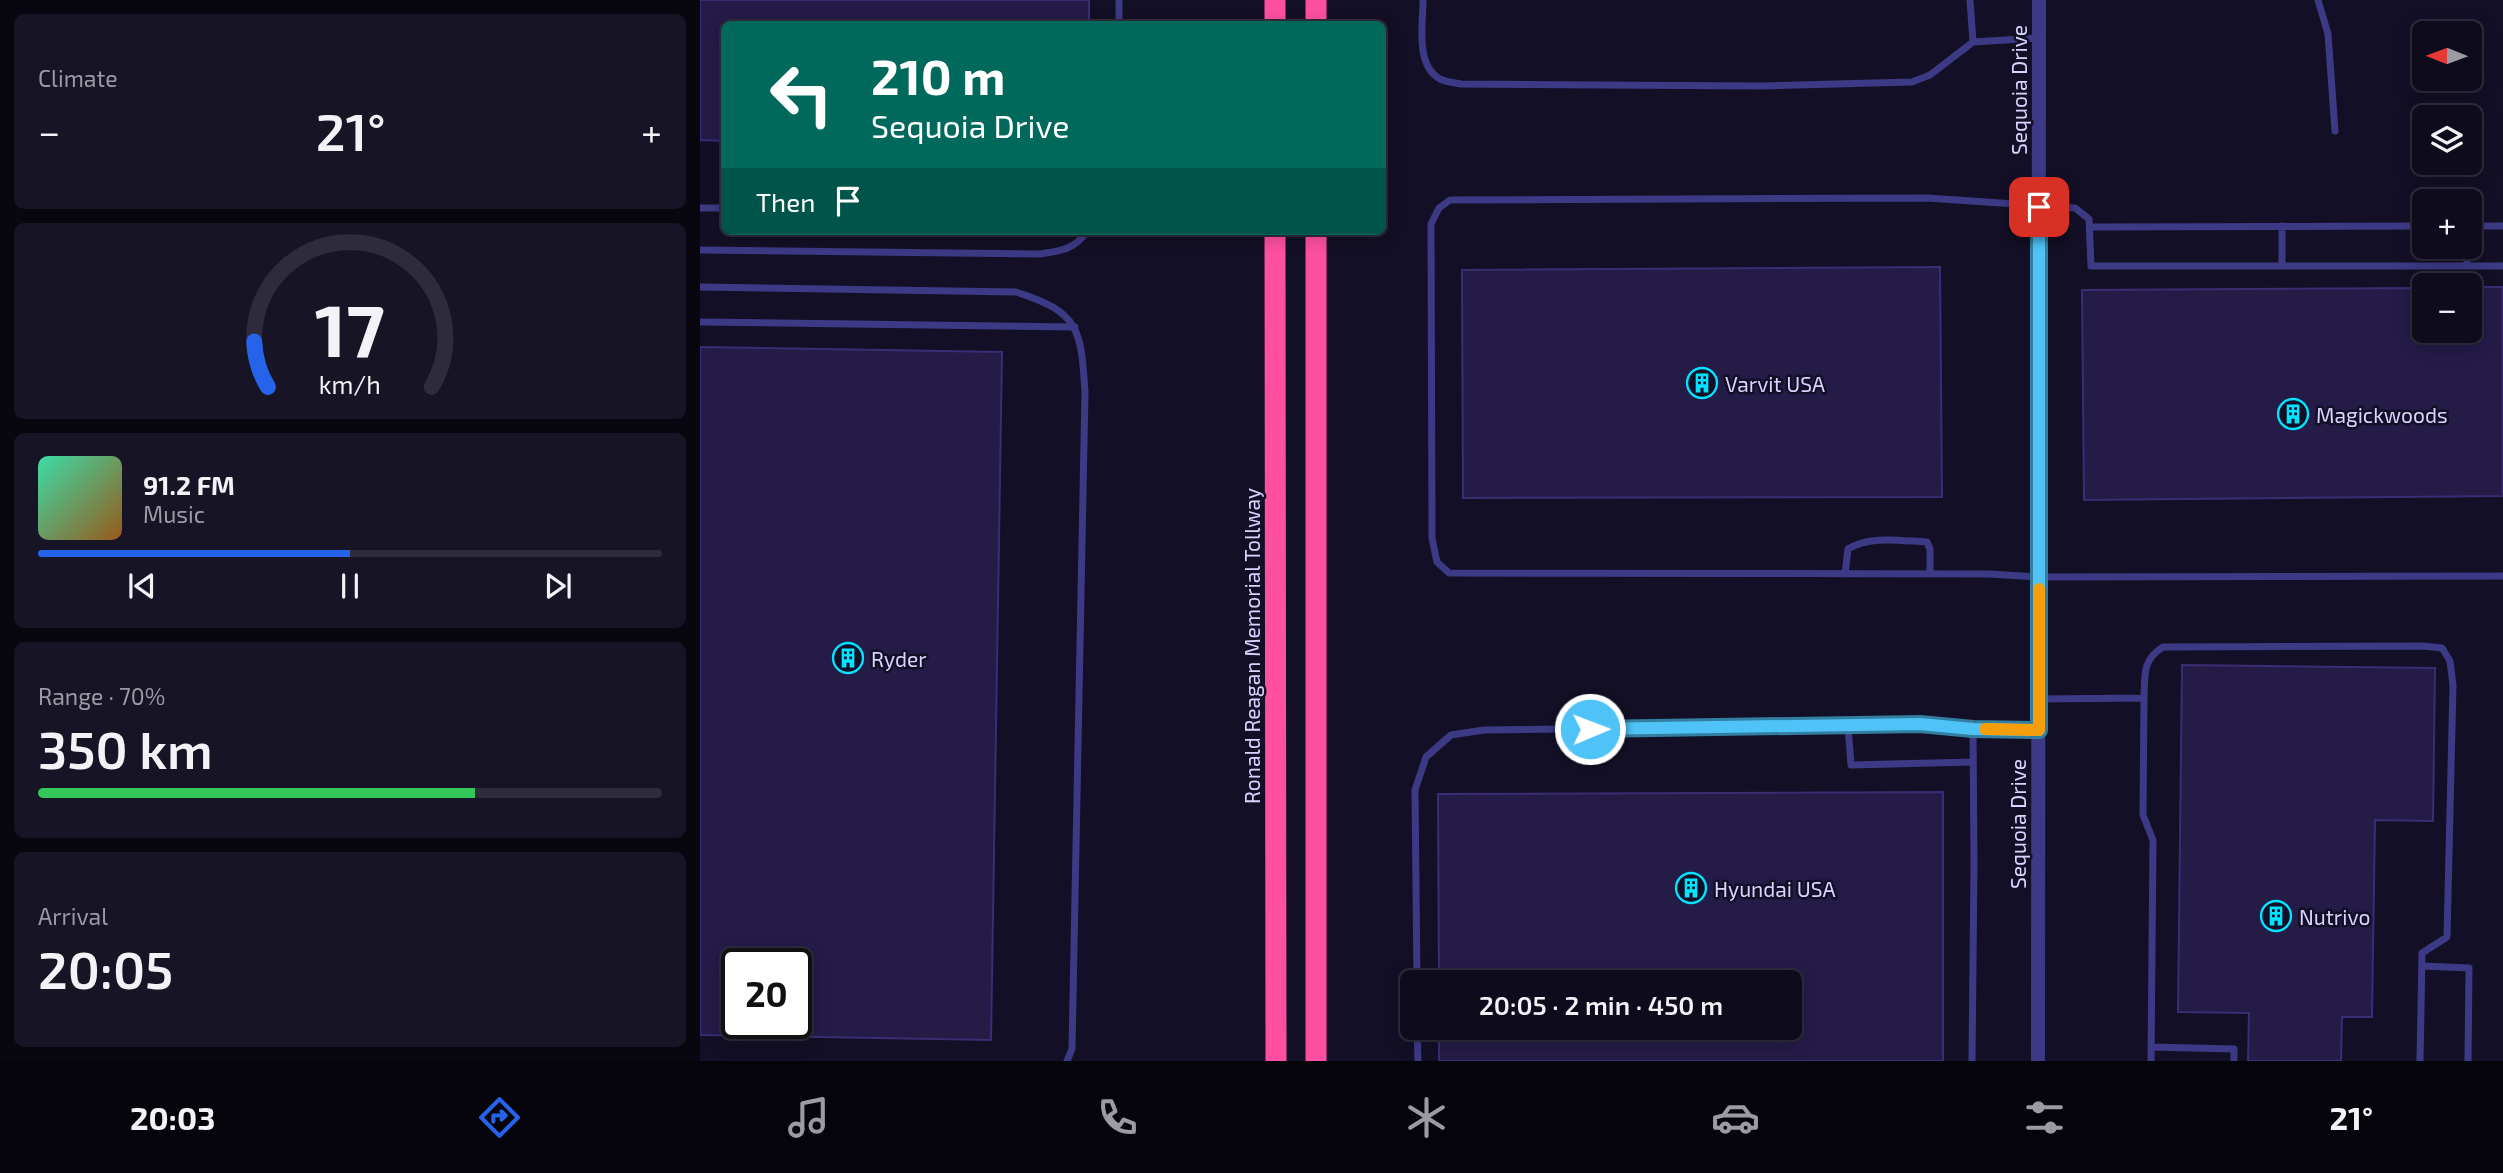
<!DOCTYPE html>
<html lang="en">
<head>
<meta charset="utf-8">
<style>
	:root { --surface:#0e0b1c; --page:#171425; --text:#f1f3f6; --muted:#9b9ba3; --line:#2e2b3b; --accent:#2563eb }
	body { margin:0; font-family:"Exo 2",sans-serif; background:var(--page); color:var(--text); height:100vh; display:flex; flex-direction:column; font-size:26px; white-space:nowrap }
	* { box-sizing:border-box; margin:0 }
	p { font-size:23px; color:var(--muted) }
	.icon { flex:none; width:38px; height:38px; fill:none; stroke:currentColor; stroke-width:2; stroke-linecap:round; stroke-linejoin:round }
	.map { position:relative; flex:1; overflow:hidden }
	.details { display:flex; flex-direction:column; gap:14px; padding:14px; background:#08060f; width:700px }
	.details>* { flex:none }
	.banner { position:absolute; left:21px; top:21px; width:665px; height:214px; border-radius:10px; box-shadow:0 4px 18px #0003,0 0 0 2px var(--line); background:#00695c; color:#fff; overflow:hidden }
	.needle { width:46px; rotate:271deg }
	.controls { position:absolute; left:1712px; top:21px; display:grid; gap:14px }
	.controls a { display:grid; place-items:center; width:70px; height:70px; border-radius:10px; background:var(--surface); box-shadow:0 4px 18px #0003,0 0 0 2px var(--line); font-size:35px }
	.speed { position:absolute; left:21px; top:948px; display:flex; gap:14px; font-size:35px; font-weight:700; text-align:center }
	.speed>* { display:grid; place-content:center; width:91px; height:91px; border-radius:50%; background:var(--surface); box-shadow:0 4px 18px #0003,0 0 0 2px var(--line); line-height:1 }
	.speed .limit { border:4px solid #111; border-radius:10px; background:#fff; color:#111 }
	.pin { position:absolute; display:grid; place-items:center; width:60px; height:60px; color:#fff; margin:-30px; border-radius:14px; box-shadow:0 4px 10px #0006 }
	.me { position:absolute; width:77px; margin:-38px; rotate:89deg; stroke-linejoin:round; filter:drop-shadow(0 0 5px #0008) }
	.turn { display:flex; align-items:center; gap:24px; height:147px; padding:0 35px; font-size:32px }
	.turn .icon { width:91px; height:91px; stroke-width:2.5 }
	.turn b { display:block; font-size:49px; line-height:60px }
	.then { display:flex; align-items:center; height:66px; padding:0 35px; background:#0003; gap:14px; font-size:26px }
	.big { font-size:52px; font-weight:600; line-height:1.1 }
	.details .widget { flex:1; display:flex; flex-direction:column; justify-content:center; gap:10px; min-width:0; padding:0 24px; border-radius:10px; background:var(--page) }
	.details .dial { align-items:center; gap:0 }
	.dial svg { height:182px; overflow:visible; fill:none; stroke:var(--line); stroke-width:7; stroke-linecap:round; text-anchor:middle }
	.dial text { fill:var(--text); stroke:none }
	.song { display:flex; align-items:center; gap:21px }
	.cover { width:84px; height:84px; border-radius:10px; background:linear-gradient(135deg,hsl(160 70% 55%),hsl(30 70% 35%)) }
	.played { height:7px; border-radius:4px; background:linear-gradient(90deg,var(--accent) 50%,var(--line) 50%) }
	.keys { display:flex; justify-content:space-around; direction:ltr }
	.heat { display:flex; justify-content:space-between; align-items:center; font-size:38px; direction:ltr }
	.charge { height:10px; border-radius:5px; background:linear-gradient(90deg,#34c759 70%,var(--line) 0) }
	.trip { position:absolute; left:700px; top:970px; width:402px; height:70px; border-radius:10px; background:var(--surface); box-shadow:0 4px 18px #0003,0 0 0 2px var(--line); font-weight:600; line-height:70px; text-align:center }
	.tabs { display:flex; height:112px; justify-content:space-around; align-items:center; background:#06040b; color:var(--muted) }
	.tabs .icon { width:49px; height:49px }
	.tabs .current { color:var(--accent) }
	.tabs b { font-size:32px; color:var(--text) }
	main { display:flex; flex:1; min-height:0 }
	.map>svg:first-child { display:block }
</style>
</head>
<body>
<main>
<section class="details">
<div class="widget"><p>Climate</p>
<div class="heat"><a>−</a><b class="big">21°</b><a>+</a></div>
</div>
<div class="widget dial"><svg viewBox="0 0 100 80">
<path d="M14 69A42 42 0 1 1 86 69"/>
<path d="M14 69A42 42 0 0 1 8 49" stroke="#2563eb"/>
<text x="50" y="56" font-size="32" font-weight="700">17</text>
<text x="50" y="72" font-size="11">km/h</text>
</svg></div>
<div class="widget">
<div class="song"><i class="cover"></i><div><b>91.2 FM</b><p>Music</p></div></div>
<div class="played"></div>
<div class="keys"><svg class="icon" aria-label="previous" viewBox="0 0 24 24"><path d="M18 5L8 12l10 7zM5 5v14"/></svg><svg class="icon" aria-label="pause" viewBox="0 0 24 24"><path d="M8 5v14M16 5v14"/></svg><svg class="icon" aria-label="next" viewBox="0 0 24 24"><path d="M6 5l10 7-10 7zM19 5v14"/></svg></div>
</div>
<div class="widget"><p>Range · 70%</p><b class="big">350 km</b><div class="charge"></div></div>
<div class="widget"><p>Arrival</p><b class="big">20:05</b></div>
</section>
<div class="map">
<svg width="1803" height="1061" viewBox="0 0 1803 1061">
	<rect width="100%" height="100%" fill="#130f26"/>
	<path fill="#241b47" stroke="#3b2d73" stroke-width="2" fill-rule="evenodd" d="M0 0H389V24H24V141L0 140Z
		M1240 267 1242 497 763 498 762 270Z
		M1769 287H1803V496L1384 500 1382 290 1724 288V331H1769Z
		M0 347 302 352 291 1040 0 1035ZM37 964H96V1024H37Z
		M1482 665 1735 668 1733 821 1675 820 1672 1017H1642L1641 1061H1548L1549 1013 1478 1012Z
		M1243 792V1061H739V1027H1090V982H739L738 794Z"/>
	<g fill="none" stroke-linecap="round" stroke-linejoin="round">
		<path stroke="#3d3a85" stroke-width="7" d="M723 0C723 24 715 65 740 79 746 82 754 83 761 84L1061 86 1212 82 1230 75 1273 42 1339 38
			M1270 0 1273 42
			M1618 0 1628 34 1635 131
			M419 24V0
			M0 208H24
			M1769 226H1803
			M1391 227 1724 226
			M1767 247V266
			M0 250 340 254C360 251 376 249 387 231
			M1582 266V226
			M1803 266H1391L1389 219 1375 208 1227 198 750 200 739 208 731 224 732 538 737 562 749 573 1289 574 1339 577 1803 576
			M0 287 316 292C380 312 381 330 385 392L372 1049 367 1061
			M0 322 375 327
			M1145 574 1148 549C1170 535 1202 541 1227 542L1230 549V574
			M1444 698 1443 815 1453 840 1451 1061
			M1339 699 1444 698C1445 675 1442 660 1463 647L1722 646 1742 648 1750 661 1753 685 1747 937 1722 953 1720 1061
			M1148 725 1151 765 1273 762
			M1722 966 1769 968 1768 1061
			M717 982 715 790 726 757 751 735 784 730 1220 725 1273 729
			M717 1027 718 1061
			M1451 1047 1534 1049V1061
			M1272 1061 1274 864 1273 729 1339 730"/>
		<path stroke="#3d3a85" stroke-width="14" d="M1338 1061 1339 0"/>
		<path stroke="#ff4fa3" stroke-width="21" d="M575 0V24
			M616 24V0
			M575 231 576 1061
			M616 1061V231"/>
	</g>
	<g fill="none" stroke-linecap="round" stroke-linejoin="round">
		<g stroke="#337fa1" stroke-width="18">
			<path id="route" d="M890 729 1220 724 1273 729 1339 730V207"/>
		</g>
		<use href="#route" stroke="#4fc3f7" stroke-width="12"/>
		<path stroke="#f59e0b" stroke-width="12" d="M1285 729 1339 730V589"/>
	</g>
	<defs>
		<g id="building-ring" transform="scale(1.575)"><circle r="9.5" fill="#130f26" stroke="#00e5ff" stroke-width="1.5"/><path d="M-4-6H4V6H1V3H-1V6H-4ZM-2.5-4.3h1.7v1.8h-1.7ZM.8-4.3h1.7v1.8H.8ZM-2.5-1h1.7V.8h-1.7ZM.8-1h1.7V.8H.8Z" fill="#00e5ff"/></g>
	</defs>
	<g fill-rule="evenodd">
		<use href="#building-ring" x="1002" y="383"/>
		<use href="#building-ring" x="1593" y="414"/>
		<use href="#building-ring" x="148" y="658"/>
		<use href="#building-ring" x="991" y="888"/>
		<use href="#building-ring" x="1576" y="916"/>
	</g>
	<g text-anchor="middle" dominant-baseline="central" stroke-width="5" stroke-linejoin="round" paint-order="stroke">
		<g font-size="21" fill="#d9d4ff" stroke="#130f26">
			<text transform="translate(1318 90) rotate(-90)">Sequoia Drive</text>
			<text transform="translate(551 646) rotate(-90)">Ronald Reagan Memorial Tollway</text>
			<text transform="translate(1317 824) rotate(-90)">Sequoia Drive</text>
		</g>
		<g font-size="21" fill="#d9d4ff" stroke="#130f26" text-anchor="start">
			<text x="1025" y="383">Varvit USA</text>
			<text x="1616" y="414">Magickwoods</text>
			<text x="171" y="658">Ryder</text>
			<text x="1014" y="888">Hyundai USA</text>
			<text x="1599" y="916">Nutrivo</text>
		</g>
	</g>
</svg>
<div class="controls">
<a><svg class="needle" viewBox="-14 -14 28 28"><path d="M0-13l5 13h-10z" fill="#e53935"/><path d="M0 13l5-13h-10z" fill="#9b9ba3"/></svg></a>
<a><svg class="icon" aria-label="layers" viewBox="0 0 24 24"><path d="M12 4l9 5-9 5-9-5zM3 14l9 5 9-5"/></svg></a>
<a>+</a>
<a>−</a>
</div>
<div class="speed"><div class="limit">20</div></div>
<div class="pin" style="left:1339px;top:207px;background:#d93025"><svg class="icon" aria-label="arrive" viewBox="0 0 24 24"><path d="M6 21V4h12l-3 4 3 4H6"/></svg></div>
<svg class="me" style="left:890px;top:729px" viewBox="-20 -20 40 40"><circle r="17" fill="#4fc3f7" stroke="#fff" stroke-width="3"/><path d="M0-11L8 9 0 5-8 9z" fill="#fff"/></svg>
<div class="trip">20:05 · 2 min · 450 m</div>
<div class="banner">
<div class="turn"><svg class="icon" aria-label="left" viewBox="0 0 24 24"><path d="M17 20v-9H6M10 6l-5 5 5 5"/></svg><div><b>210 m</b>Sequoia Drive</div></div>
<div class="then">Then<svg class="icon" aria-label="arrive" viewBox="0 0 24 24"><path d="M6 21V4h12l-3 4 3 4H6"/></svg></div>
</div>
</div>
</main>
<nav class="tabs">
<b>20:03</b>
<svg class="icon current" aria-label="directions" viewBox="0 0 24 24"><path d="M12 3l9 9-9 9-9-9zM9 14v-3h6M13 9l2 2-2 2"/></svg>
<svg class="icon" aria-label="music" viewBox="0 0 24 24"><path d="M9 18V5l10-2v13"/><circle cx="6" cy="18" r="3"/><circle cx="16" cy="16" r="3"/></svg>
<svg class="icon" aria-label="phone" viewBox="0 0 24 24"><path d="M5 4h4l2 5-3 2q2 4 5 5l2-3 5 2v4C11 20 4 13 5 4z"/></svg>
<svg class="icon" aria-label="climate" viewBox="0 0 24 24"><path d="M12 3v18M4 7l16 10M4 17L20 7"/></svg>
<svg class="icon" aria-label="car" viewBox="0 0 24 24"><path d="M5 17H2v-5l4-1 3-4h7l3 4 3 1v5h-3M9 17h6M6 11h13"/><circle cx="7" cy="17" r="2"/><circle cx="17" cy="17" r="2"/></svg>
<svg class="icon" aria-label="filters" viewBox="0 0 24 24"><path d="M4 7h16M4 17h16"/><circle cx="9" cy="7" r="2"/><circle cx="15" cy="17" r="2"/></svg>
<b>21°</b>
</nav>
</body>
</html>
